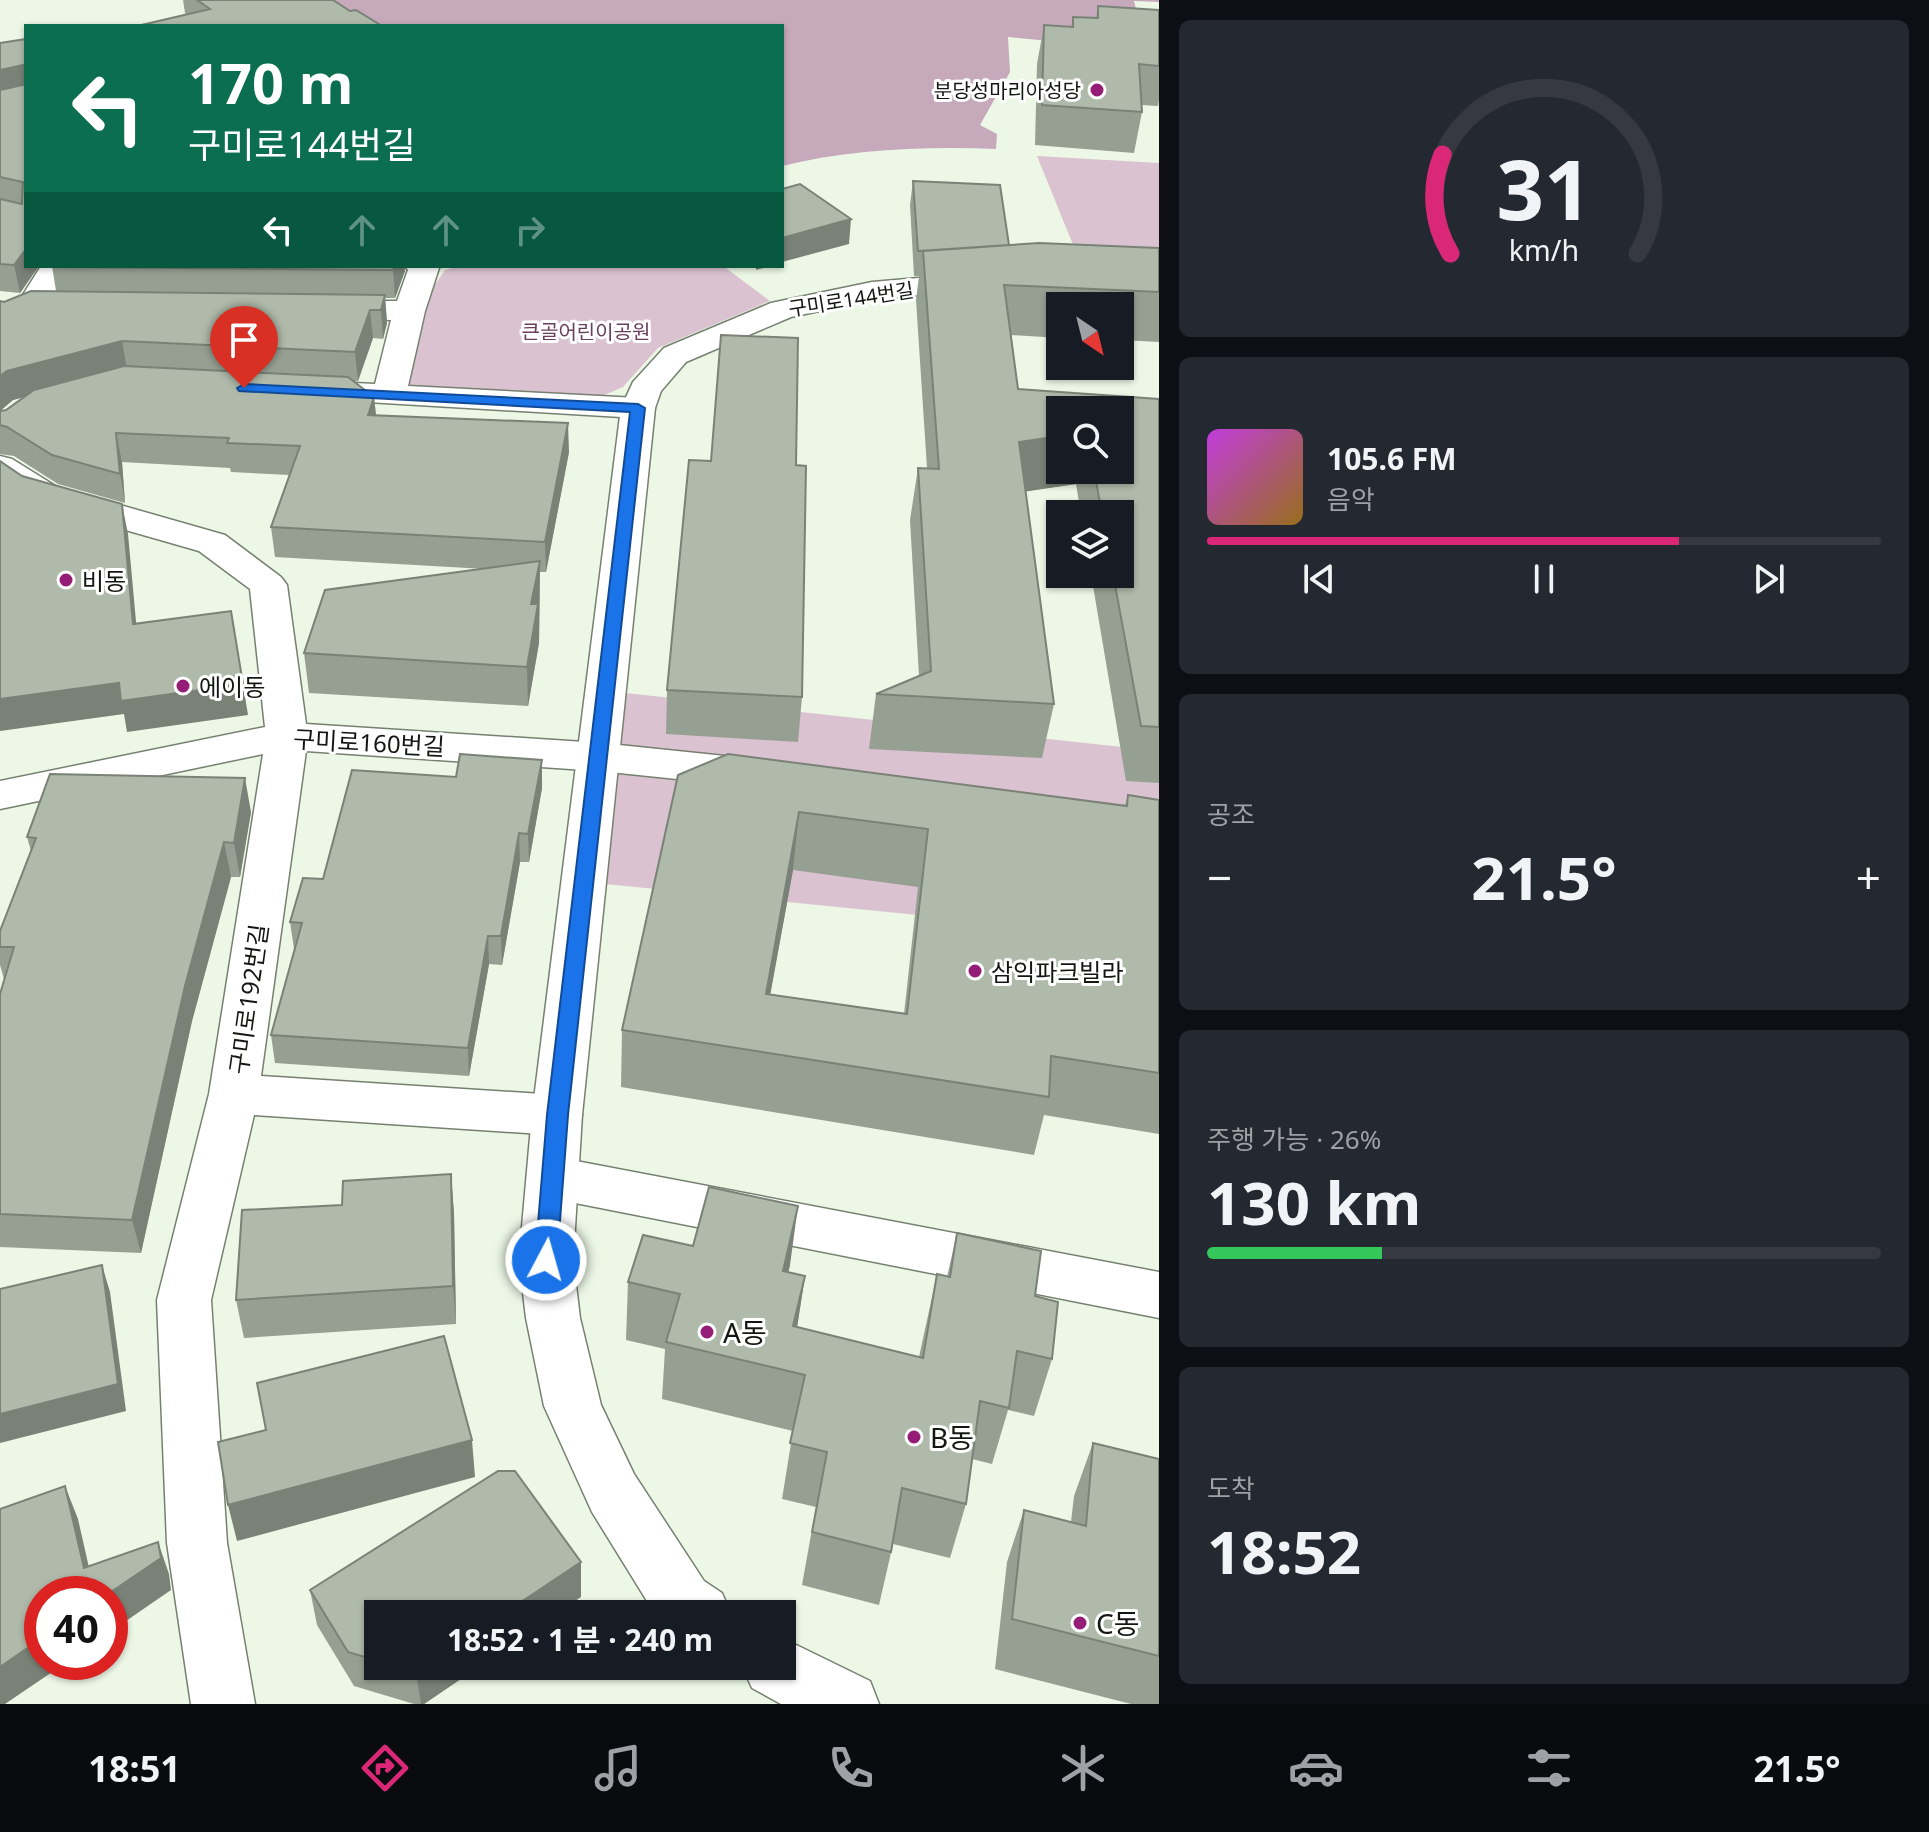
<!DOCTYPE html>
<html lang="ko">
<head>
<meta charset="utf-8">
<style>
	:root { --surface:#171b24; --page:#242831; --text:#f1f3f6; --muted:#9ea1a6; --line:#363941; --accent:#db2777 }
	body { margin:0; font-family:"Noto Sans","Noto Sans KR",sans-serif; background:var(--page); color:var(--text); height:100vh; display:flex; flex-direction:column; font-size:30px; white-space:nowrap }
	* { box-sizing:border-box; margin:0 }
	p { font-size:26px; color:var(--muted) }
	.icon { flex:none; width:44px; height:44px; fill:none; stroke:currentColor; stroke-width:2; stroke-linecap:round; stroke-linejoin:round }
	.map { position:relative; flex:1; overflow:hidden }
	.sheet { display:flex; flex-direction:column; gap:20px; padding:20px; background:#0d0f14; width:770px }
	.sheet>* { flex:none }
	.banner { position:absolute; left:24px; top:24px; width:760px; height:244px; border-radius:0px; box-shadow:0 2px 6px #0004; background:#0b6e4f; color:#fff; overflow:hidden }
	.needle { width:52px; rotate:145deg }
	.tools { position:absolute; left:1046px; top:292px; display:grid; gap:16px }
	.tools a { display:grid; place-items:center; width:88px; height:88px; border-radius:0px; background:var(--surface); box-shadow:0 2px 6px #0004; font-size:40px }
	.speed { position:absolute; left:24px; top:1576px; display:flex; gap:16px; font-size:40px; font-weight:700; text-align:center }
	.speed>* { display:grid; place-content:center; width:104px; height:104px; border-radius:50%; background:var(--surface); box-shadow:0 2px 6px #0004; line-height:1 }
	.speed .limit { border:12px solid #d22; background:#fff; color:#111 }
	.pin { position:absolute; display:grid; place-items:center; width:68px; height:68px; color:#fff; margin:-82px -34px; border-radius:50% 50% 50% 0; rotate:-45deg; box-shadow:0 0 8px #0007 }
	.pin .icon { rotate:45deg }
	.me { position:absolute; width:88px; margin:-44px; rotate:6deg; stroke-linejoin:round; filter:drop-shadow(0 0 6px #0008) }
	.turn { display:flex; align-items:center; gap:28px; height:168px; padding:0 32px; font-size:36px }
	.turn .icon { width:104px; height:104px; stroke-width:2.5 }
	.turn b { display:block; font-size:56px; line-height:68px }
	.lanes { display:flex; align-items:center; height:76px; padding:0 32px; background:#0003; justify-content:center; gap:40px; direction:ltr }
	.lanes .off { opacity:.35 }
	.big { font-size:60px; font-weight:700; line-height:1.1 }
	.sheet .card { flex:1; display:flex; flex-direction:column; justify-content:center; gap:12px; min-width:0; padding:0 28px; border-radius:12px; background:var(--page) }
	.sheet .dial { align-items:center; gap:0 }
	.dial svg { height:208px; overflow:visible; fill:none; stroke:var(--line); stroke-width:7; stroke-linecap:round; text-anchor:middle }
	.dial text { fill:var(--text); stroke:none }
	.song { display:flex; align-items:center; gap:24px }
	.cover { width:96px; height:96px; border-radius:12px; background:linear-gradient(135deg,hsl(290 70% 55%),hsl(40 70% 35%)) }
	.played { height:8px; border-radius:4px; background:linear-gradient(90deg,var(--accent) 70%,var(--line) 70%) }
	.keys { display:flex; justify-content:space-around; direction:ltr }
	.heat { display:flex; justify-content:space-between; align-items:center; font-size:44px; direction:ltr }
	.charge { height:12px; border-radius:6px; background:linear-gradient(90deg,#34c759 26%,var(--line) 0) }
	.trip { position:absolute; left:364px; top:1600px; width:432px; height:80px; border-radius:0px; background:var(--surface); box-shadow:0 2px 6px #0004; font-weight:700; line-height:80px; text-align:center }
	.menu { display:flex; height:128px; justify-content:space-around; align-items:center; background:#090b0e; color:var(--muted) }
	.menu .icon { width:56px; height:56px }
	.menu .active { color:var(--accent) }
	.menu b { font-size:36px; color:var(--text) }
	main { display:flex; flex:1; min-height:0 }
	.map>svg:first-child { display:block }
</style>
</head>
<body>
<main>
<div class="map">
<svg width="1159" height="1704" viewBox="0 0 1159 1704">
	<rect width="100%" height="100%" fill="#ecf7e6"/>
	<path fill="#dbc2d1" d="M1037 156 1159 163V258L1078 257Z
		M460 266H723L770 301 658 348 623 387 602 396 402 391 419 308 445 270Z
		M616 692 1159 751V815L607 752Z
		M605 764 1159 827V939L595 883Z"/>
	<path fill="#c7a9bc" d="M330 0H1159V2L1134 1 1140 25 1091 45 1008 37 1010 72 980 125 997 134 996 149C927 146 850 149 782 166V26H382Z"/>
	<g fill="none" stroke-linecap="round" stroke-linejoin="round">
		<g stroke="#768071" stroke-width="3">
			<path id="street" d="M41 266H71L42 314 0 331V310L19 301Z
				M405 266 439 268 425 311 408 386 638 398 650 401 655 408 650 415 638 418 300 398 295 391 300 384 312 381 375 384 391 320 315 317 310 310 315 303 326 301H397L408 270Z
				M0 456 12 459 57 487 225 535 281 577 287 585 306 724 600 743 754 759 769 763 775 773 769 783 754 787 600 771 306 751 261 1076 557 1095 575 1101 582 1115 575 1129 557 1135 254 1115 211 1300 227 1543 255 1704H191L167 1543 157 1300 209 1094 263 754 0 809V781L265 727 250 589 199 551 31 503 0 482Z
				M555 1157 1159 1272V1318L555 1199 537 1193 529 1178 537 1163Z"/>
		</g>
		<g stroke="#768071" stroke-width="3">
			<path id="secondary" d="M977 273 988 276 992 282 988 288 872 300 791 317 686 362 661 391 655 408 582 1115 573 1260 580 1318 601 1405 634 1474 704 1581 722 1593 731 1614H655L592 1512 544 1406 526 1318 519 1260 532 1115 621 408 633 382 664 348 771 303 872 282Z
				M782 1638 870 1681 879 1704H781L752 1688 742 1666H782Z"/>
		</g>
		<use href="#street" fill="#fff" fill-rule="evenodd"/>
		<use href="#secondary" fill="#fff" fill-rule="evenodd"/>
	</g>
	<path fill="#96a092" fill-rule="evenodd" d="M183 0H333L350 11 186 14 185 13Z
		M1098 6 1159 10V100L1158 106 1142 105V112L1134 153 1035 145 1037 64 1044 25 1071 27 1073 17 1096 18Z
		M26 39V266H39L20 293 0 291V43Z
		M913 181 1009 245 1159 248V342L1120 340V306H1060V338L1010 335 1018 389 1159 399V783L1126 781 1091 574H1120V514H1081L1076 484 1026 491 1054 704 1042 758 869 749 876 694 919 676 910 520 918 468H927L916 300 919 276H914L910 205ZM1060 410H1120V470H1060Z
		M52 266H404L405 271 395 298H385L387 323 383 339 373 338 358 381H353L374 397 376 415 569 452 546 572H540L539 643 528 706 309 693 304 653 485 569 275 557 271 527 290 475 231 472 230 468 122 462 125 503 58 484 14 456 0 454V411L6 410 24 397 13 400 0 411V301L4 302 56 291Z
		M796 465 802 697 798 742 666 734 667 690Z
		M678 775 1125 805 1128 795 1159 800V1134L1044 1115 1034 1155 621 1087 622 1030ZM793 870 918 887 904 1014 770 994Z
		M542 788 529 862H520L502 965 489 964 469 1076 275 1063 271 1035 294 949 290 922 323 879Z
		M251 812 240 877H231L192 1021 141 1253 0 1247V994L4 979 0 965V931L31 851 27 837Z
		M451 1174 454 1214 456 1324 244 1338 236 1300 342 1205Z
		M957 1233 1035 1296 1052 1359 1034 1416 1008 1410 992 1464 972 1459 966 1504 950 1558 893 1544 879 1605 802 1585 816 1507 782 1499 793 1431 662 1399 665 1349 626 1340 628 1282 693 1246 790 1265 788 1272 805 1276 797 1327 919 1357 937 1274 947 1277Z
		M1093 1443 1159 1459V1704H1131L995 1669 1007 1562 1024 1510 1071 1522 1074 1496Z
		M581 1562V1597L378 1614V1666H480L424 1704H414L354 1686 317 1625 310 1590Z"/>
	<path fill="#7a8277" d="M23 65 26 91 0 97V70Z
		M851 219 849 244 782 262V238Z
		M26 249V266H39L20 293 14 265Z
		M394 266H404L405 271 395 298 393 270Z
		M756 266H770L756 270Z
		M385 295 387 323 383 339 381 310Z
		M370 310 373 338 358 381 355 352Z
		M122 341 127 369 13 400 0 411V376L7 371Z
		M374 397 377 426 368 415Z
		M568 423 569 452 546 572 545 542Z
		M116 433 122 462 125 503 120 474Z
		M1060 436V470H1079L1076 484 1010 494 1019 442Z
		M122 504 128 534 139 654 133 624Z
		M540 561 539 643 528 706 527 667 531 604Z
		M119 683 243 684 248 715 127 732 124 714 0 731V699Z
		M542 760V788L529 862 528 834Z
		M245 778 251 812 240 877 234 843Z
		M799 812 793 870 760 1051 766 994Z
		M519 833 520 862 502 965 501 936Z
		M224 842 231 877 192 1021 141 1253 132 1220 185 986Z
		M488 936 489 964 469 1076 468 1048Z
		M451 1174 454 1214 456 1324 453 1286Z
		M798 1206 790 1265 775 1329 783 1271Z
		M102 1265 110 1292 126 1411 0 1443V1414Z
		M805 1276 796 1334 793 1326Z
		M472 1440 475 1477 237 1541 228 1505Z
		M65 1486 78 1519 95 1594 84 1568Z
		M158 1542 169 1574 171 1590 110 1632V1594H108Z
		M581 1562V1597L556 1614H503Z
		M42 1638V1662H67L5 1704H0V1667Z
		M426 1666H480L424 1704H421L416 1672Z"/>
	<path fill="#afbaaa" stroke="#7a8277" stroke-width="2" fill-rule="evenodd" d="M197 0H333L350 11 356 10 382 26H137L210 9Z
		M1098 6 1159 10V66L1139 64 1142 112 1042 105 1044 25 1073 27V17L1098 18Z
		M26 39V249L14 265 0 264V199L22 204 23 182 0 177V90L23 85V65L0 70V43Z
		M913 181 1000 185 1009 245 918 251Z
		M800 184 851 219 782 238V189Z
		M1039 243 1159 248V292L1004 285 1018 389 1159 399V727L1141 726 1113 574H1120V514H1102L1094 470H1120V410H1060V436L1019 442 1054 704 876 694 931 671 918 468 939 469 923 251Z
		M52 266H394L393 270 52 267Z
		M31 291 385 295 381 310H370L355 352 122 341 7 371 0 376V301L4 302Z
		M721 335 798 338 796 465 806 466 802 697 667 690 689 460 711 461Z
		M124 366 348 377 374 397 368 415 568 423 545 542 271 527 300 446 227 443 229 438 116 433 120 474 52 455 7 427 0 425V411L6 410 34 390Z
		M0 461 22 476 122 504 133 624 231 611 243 684 121 701 119 683 0 699Z
		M540 561 531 604H538L527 667 304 653 325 590Z
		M460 754 542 760 528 834 519 833 501 936H488L468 1048 271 1035 302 923 290 922 303 878 323 879 352 770 456 777Z
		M728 754 1127 806 1128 795 1159 800V1073L1051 1056 1049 1097 622 1030 678 775ZM799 812 928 829 907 1014 766 994Z
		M50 774 245 778 234 843 224 842 185 986 132 1220 0 1214V994L14 947H0V931L36 838 27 837Z
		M451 1174 453 1286 236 1300 242 1210 342 1205 343 1181Z
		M709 1187 798 1206 783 1271 805 1276 793 1326 923 1358 937 1274 950 1277 957 1233 1041 1251 1035 1296 1058 1302 1052 1359 1017 1351 1009 1408 980 1401 966 1504 902 1488 891 1552 812 1532 827 1452 790 1443 805 1375 666 1342 680 1294 628 1282 643 1235 693 1246Z
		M102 1265 118 1384 0 1414V1289Z
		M444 1336 472 1440 228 1505 218 1442 266 1430 257 1383Z
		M1093 1443 1159 1459V1656L1012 1619 1024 1510 1086 1526Z
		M498 1471H515L581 1562 503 1614H378V1661L348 1652 310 1590Z
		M65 1486 84 1568 158 1542 161 1558 108 1594H42V1638L0 1667V1509Z
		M394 1666H426L416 1672Z"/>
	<path fill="#1a73e8" stroke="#114b97" stroke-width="2" d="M244 384 638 404 645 408 568 1115 557 1260 554 1267H538L535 1260 547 1115 630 412 239 391 237 388Z"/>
	<g fill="#951c77" stroke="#fff" stroke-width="3">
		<circle cx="1097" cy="90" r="8"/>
		<circle cx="66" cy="580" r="8"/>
		<circle cx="183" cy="686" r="8"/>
		<circle cx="975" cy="971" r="8"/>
		<circle cx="707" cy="1332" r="8"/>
		<circle cx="914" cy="1437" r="8"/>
		<circle cx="1080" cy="1623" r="8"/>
	</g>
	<g text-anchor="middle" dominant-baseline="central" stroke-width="6" stroke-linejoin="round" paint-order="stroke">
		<g font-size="20" fill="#131711" stroke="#fff" text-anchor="end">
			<text x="1081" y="90">분당성마리아성당</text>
		</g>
		<g font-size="20" fill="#131711" stroke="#fff">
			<text transform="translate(851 299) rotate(-9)">구미로144번길</text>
		</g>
		<g font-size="20" fill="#693e5b" stroke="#fff">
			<text x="586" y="331">큰골어린이공원</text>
		</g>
		<g font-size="24" fill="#131711" stroke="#fff" text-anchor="start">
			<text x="82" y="580">비동</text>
			<text x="199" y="686">에이동</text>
			<text x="991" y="971">삼익파크빌라</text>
		</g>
		<g font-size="24" fill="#131711" stroke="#fff">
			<text transform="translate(369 742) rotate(3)">구미로160번길</text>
			<text transform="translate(248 999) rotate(-82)">구미로192번길</text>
		</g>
		<g font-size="28" fill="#131711" stroke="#fff" text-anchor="start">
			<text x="723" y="1332">A동</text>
			<text x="930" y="1437">B동</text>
			<text x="1096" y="1623">C동</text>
		</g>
	</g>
</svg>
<div class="tools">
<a><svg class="needle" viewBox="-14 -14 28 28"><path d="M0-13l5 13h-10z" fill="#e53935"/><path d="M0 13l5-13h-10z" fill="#9ea1a6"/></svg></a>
<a><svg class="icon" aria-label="search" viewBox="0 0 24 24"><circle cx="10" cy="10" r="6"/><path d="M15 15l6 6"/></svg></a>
<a><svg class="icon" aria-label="layers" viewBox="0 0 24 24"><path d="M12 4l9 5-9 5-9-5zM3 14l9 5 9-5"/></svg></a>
</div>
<div class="speed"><div class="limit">40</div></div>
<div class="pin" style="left:244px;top:388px;background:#d93025"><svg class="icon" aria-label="arrive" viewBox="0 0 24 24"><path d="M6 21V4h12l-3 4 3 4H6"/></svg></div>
<svg class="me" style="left:546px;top:1260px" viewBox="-20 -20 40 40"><circle r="17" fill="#1a73e8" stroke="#fff" stroke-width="3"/><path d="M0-11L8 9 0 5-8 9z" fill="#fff"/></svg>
<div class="trip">18:52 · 1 분 · 240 m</div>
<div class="banner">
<div class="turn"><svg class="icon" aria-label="left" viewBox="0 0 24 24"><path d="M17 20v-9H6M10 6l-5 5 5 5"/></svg><div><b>170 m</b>구미로144번길</div></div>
<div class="lanes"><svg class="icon" aria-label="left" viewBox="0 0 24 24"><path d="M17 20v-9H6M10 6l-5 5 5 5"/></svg><svg class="icon off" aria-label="ahead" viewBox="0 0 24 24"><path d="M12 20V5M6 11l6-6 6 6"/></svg><svg class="icon off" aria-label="ahead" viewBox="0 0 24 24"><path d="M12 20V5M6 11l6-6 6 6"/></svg><svg class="icon off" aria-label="right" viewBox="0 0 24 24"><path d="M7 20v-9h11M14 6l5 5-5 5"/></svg></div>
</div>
</div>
<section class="sheet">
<div class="card dial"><svg viewBox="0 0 100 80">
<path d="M14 69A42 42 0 1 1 86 69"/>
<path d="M14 69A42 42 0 0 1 11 31" stroke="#db2777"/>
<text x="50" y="56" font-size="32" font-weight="700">31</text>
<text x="50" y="72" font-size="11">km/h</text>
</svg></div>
<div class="card">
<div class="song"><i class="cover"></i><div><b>105.6 FM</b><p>음악</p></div></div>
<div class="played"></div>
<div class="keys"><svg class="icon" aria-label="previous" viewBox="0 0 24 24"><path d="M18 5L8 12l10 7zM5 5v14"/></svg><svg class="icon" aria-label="pause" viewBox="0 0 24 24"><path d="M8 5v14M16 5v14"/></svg><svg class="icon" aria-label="next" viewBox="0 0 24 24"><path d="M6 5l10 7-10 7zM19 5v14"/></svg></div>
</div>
<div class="card"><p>공조</p>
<div class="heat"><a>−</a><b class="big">21.5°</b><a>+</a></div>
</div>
<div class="card"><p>주행 가능 · 26%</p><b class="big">130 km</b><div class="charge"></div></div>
<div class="card"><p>도착</p><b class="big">18:52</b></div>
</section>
</main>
<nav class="menu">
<b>18:51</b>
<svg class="icon active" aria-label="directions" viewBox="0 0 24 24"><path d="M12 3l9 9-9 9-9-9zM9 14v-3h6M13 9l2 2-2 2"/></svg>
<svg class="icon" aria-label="music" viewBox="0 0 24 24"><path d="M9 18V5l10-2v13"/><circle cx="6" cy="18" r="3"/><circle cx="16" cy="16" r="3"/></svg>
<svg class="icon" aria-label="phone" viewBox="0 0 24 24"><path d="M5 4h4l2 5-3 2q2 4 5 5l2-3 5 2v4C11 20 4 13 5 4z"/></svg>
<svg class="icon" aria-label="climate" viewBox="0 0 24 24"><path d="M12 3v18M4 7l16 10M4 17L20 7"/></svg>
<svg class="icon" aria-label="car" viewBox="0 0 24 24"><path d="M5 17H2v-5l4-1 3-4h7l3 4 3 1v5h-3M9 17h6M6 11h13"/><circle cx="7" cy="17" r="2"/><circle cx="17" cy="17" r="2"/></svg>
<svg class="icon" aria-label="filters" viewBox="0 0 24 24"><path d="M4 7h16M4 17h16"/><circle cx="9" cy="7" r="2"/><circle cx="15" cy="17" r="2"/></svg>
<b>21.5°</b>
</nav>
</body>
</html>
